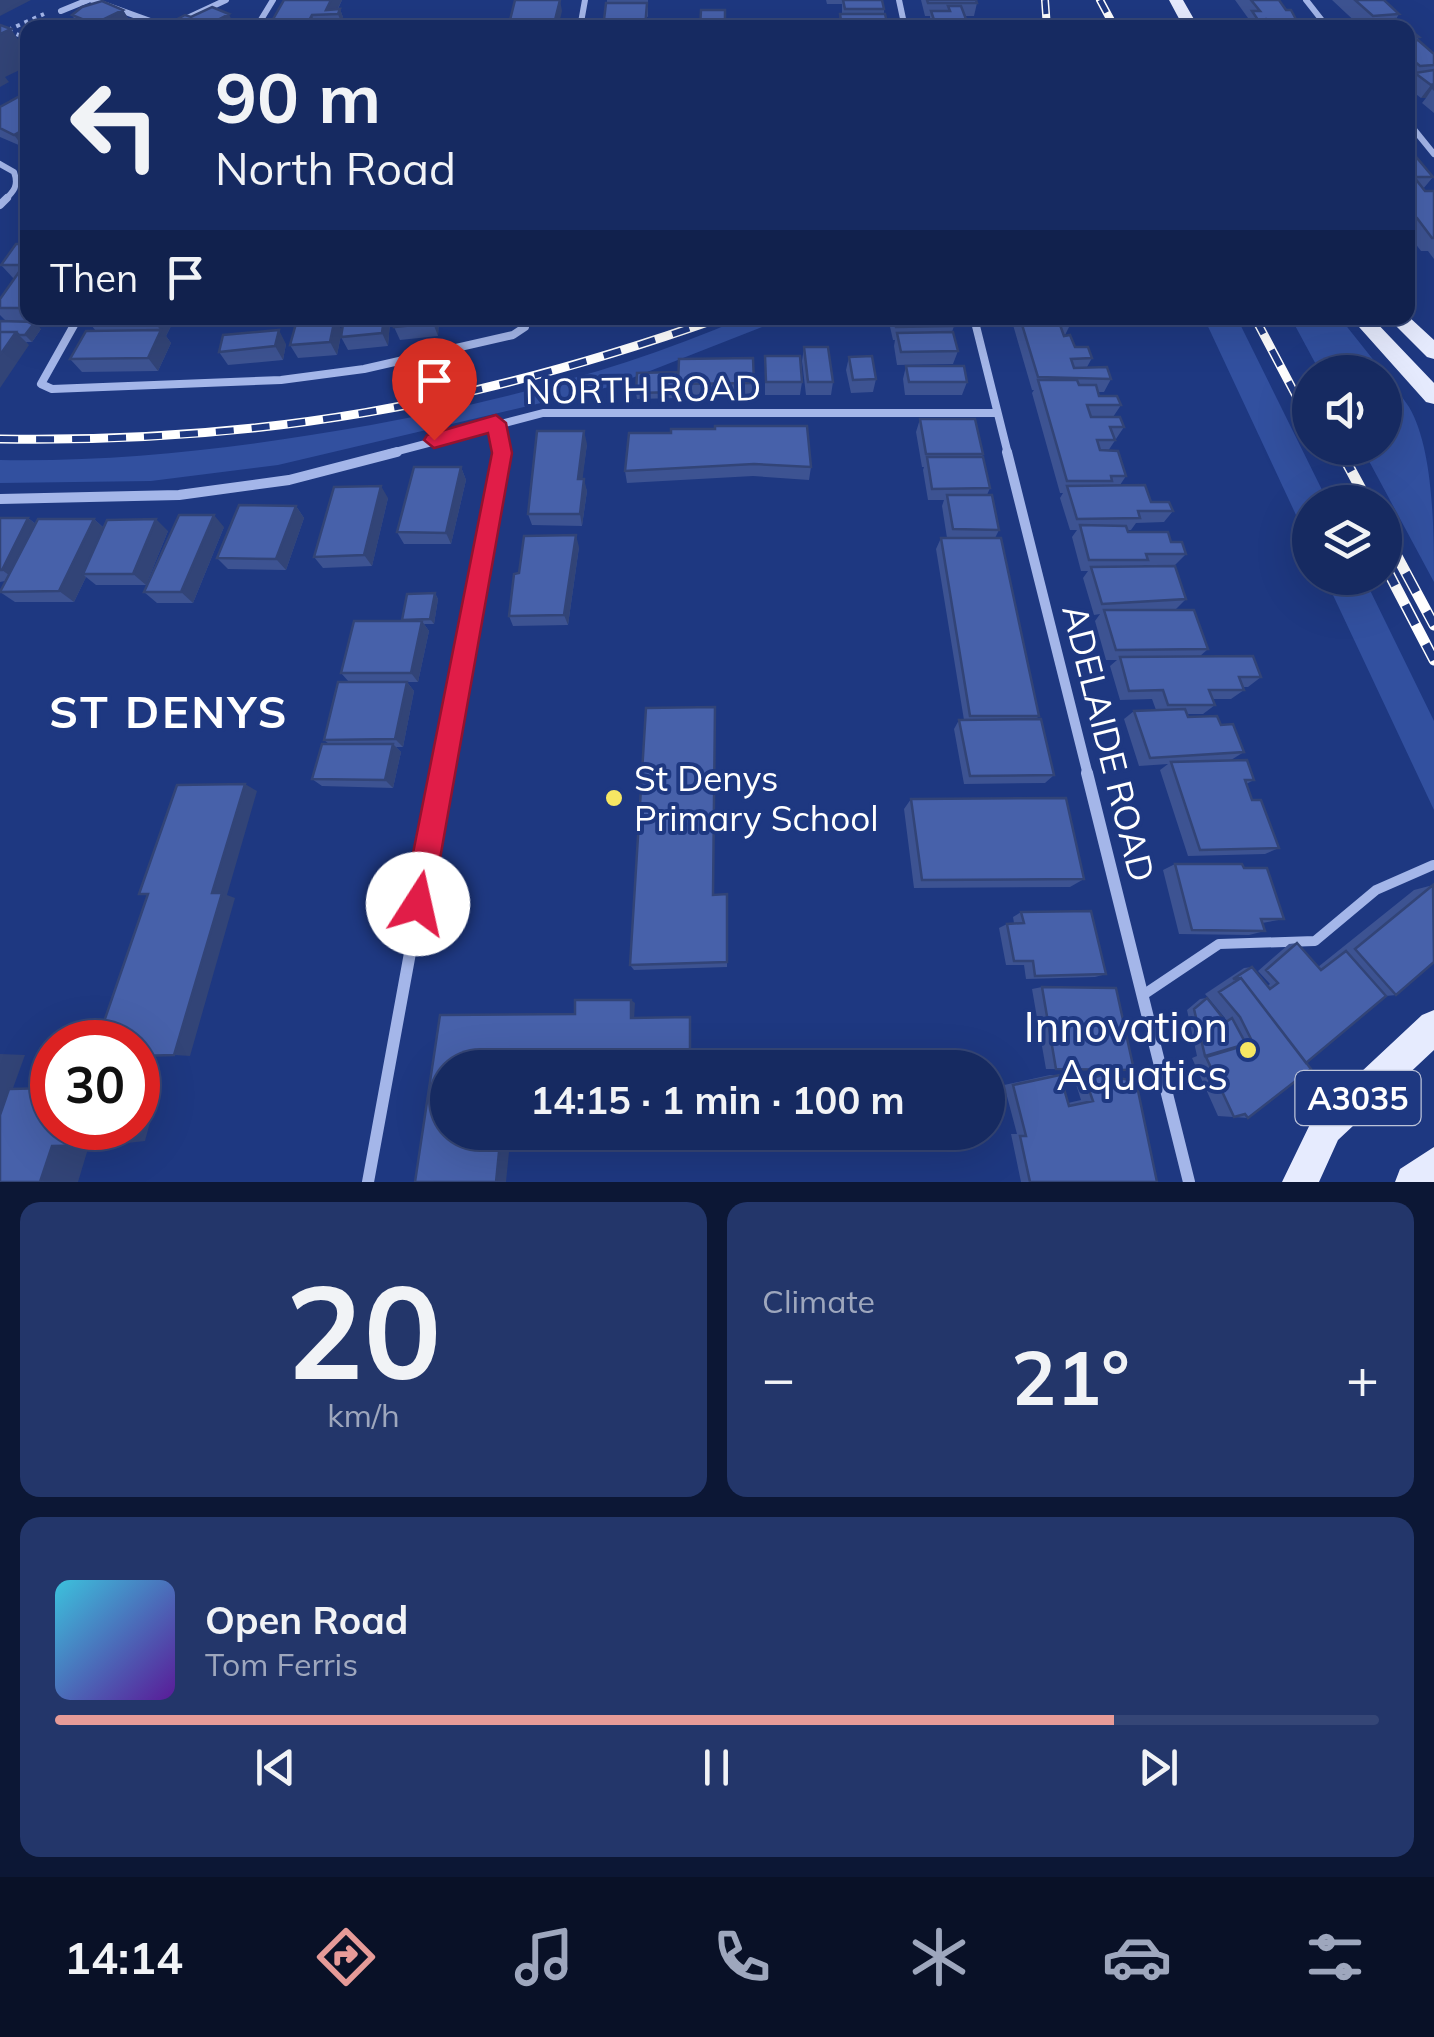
<!DOCTYPE html>
<html lang="en">
<head>
<meta charset="utf-8">
<style>
	:root { --surface:#162a61; --page:#23366a; --text:#f1f3f6; --muted:#9ea7bd; --line:#354676; --accent:#e69b98 }
	body { margin:0; font-family:Mulish,sans-serif; background:var(--page); color:var(--text); height:100vh; display:flex; flex-direction:column; font-size:38px; white-space:nowrap }
	* { box-sizing:border-box; margin:0 }
	p { font-size:32px; color:var(--muted) }
	.icon { flex:none; width:55px; height:55px; fill:none; stroke:currentColor; stroke-width:2; stroke-linecap:round; stroke-linejoin:round }
	.map { position:relative; height:1182px; overflow:hidden }
	.side { display:flex; flex-direction:column; gap:20px; padding:20px; background:#0c1735; flex:1 }
	.side>* { flex:none }
	.banner { position:absolute; left:20px; top:20px; width:1395px; height:305px; border-radius:20px; box-shadow:0 10px 40px #0002,0 0 0 2px var(--line); background:#162a61; color:var(--text); overflow:hidden }
	.controls { position:absolute; left:1292px; top:355px; display:grid; gap:20px }
	.controls a { display:grid; place-items:center; width:110px; height:110px; border-radius:50%; background:var(--surface); box-shadow:0 10px 40px #0002,0 0 0 2px var(--line); font-size:50px }
	.speed { position:absolute; left:30px; top:1020px; display:flex; gap:20px; font-size:50px; font-weight:700; text-align:center }
	.speed>* { display:grid; place-content:center; width:130px; height:130px; border-radius:50%; background:var(--surface); box-shadow:0 10px 40px #0002,0 0 0 2px var(--line); line-height:1 }
	.speed .limit { border:15px solid #d22; background:#fff; color:#111 }
	.pin { position:absolute; display:grid; place-items:center; width:85px; height:85px; color:#fff; margin:-102px -42px; border-radius:50% 50% 50% 0; rotate:-45deg; box-shadow:0 0 10px #0007 }
	.pin .icon { rotate:45deg }
	.me { position:absolute; width:110px; margin:-55px; rotate:10deg; stroke-linejoin:round; filter:drop-shadow(0 0 8px #0008) }
	.turn { display:flex; align-items:center; gap:35px; height:210px; padding:0 30px; font-size:45px }
	.turn .icon { width:130px; height:130px; stroke-width:2.5 }
	.turn b { display:block; font-size:70px; line-height:85px }
	.then { display:flex; align-items:center; height:95px; padding:0 30px; background:#0003; gap:20px; font-size:38px }
	.big { font-size:75px; font-weight:700; line-height:1.1 }
	.side .card { flex:1; display:flex; flex-direction:column; justify-content:center; gap:15px; min-width:0; padding:0 35px; border-radius:20px; background:var(--page) }
	.side .dial { align-items:center; gap:0 }
	.dial b { font-size:130px; line-height:1 }
	.song { display:flex; align-items:center; gap:30px }
	.cover { width:120px; height:120px; border-radius:15px; background:linear-gradient(135deg,hsl(190 70% 55%),hsl(270 70% 35%)) }
	.played { height:10px; border-radius:5px; background:linear-gradient(90deg,var(--accent) 80%,var(--line) 80%) }
	.keys { display:flex; justify-content:space-around; direction:ltr }
	.heat { display:flex; justify-content:space-between; align-items:center; font-size:55px; direction:ltr }
	.side .tiles { flex:1; display:grid; gap:20px; grid-template-columns:1fr 1fr }
	.card:last-child { grid-column:span 2 }
	.trip { position:absolute; left:430px; top:1050px; width:575px; height:100px; border-radius:50px; background:var(--surface); box-shadow:0 10px 40px #0002,0 0 0 2px var(--line); font-weight:700; line-height:100px; text-align:center }
	.dock { display:flex; height:160px; justify-content:space-around; align-items:center; background:#091127; color:var(--muted) }
	.dock .icon { width:70px; height:70px }
	.dock .current { color:var(--accent) }
	.dock b { font-size:45px; color:var(--text) }
	.map>svg:first-child { display:block }
</style>
</head>
<body>
<div class="map">
<svg width="1434" height="1182" viewBox="0 0 1434 1182">
	<rect width="100%" height="100%" fill="#1e3881"/>
	<path fill="#32509f" d="M743 318H785L609 387 278 465 151 481 0 483V460C126 462 247 447 371 425 499 401 623 370 743 318Z
		M1204 318H1237L1328 502H1310V545Z
		M1291 318H1340L1383 372H1320Z
		M1385 376C1393 386 1402 396 1409 407 1434 449 1434 534 1434 582L1362 448H1385Z
		M1325 578H1364L1434 721V810Z"/>
	<g fill="none" stroke-linecap="round" stroke-linejoin="round">
		<path stroke="#a4b6e9" stroke-width="4" stroke-dasharray="4 5" stroke-linecap="butt" d="M0 27 28 39
			M8 30 44 14"/>
		<path stroke="#a4b6e9" stroke-width="10" d="M1143 995 1219 944 1315 941 1376 890 1433 865"/>
		<path stroke="#a4b6e9" stroke-width="6" d="M92 0 167 27
			M899 0 905 28
			M1306 0 1328 28
			M61 11 88 0
			M181 21 226 0
			M256 28 273 0
			M580 28 585 0
			M0 110 28 96
			M1408 122 1434 154
			M0 164 14 172C19 186 14 191 4 201"/>
		<path stroke="#a4b6e9" stroke-width="8" d="M0 205 7 198
			M78 318 41 384 52 389 281 380 364 369 513 335 525 327 526 318
			M974 318 1008 454
			M496 423 502 454
			M387 454 543 413H997"/>
		<path stroke="#a4b6e9" stroke-width="10" d="M1007 452 1088 775
			M0 499 179 495 289 480 397 452
			M443 775 502 452"/>
		<path stroke="#a4b6e9" stroke-width="12" d="M1087 773 1189 1182
			M368 1182 443 773"/>
		<path fill="#e6ebfe" fill-rule="evenodd" d="M1169 0H1183L1199 28H1184Z
			M1408 316 1434 340V359L1427 357 1388 318Z
			M1351 318H1372L1434 383V404L1426 402Z
			M1434 1010V1050L1338 1140 1319 1182H1282L1314 1116 1422 1015Z
			M1434 1147V1182H1395L1400 1169Z"/>
		<g stroke="#fff" stroke-width="8">
			<path id="rail-far2" d="M1045 0 1047 28
				M1100 0 1115 28"/>
		</g>
		<g stroke="#fff" stroke-width="9">
			<path id="rail-far1" d="M1255 318 1310 422
				M0 439C261 443 473 405 719 318
				M1339 448 1342 454"/>
		</g>
		<g stroke="#fff" stroke-width="11">
			<path id="rail" d="M1341 452 1368 502
				M1385 534 1434 625
				M1385 566 1434 660"/>
		</g>
		<use href="#rail-far2" stroke="#1e3881" stroke-width="5" stroke-dasharray="14" stroke-linecap="butt"/>
		<use href="#rail-far1" stroke="#1e3881" stroke-width="6" stroke-dasharray="18" stroke-linecap="butt"/>
		<use href="#rail" stroke="#1e3881" stroke-width="8" stroke-dasharray="22" stroke-linecap="butt"/>
	</g>
	<path fill="#3d5392" d="M284 0H342L338 9H340L345 23 343 28H268Z
		M607 0H648V17L607 3Z
		M826 0H882L884 9V14L888 28H838L840 14H842V4H827Z
		M921 0H976L977 3 974 16H965L969 28H930V16H925Z
		M1235 0H1279L1298 23 1304 28H1247L1245 24 1248 18Z
		M1332 0H1384L1399 14 1396 19 1407 28H1362Z
		M123 10 131 23 122 28H80L72 15Z
		M1408 28 1419 37 1417 40 1434 54V113L1422 103 1426 98H1421L1408 88V84L1411 80 1408 77Z
		M28 100V149L0 137V107Z
		M1408 152 1433 177 1423 189 1425 191H1434V259L1428 251H1421L1408 234Z
		M28 244V318H47L45 322 6 321 0 315V299L14 279 1 265Z
		M95 318H179L177 320H169L172 324 166 336 171 343 158 371 82 372 70 359 96 331 91 325Z
		M395 318H439L438 336 400 340 394 327Z
		M557 318H613L558 322Z
		M888 318H952L954 326 952 332 958 351 953 364 897 365 894 346 895 340H893Z
		M1011 318H1079L1076 324 1070 325 1065 335 1075 347 1092 358 1087 367 1111 379 1104 392H1098L1099 396 1121 405 1113 417 1124 427 1108 451 1126 476 1120 485 1151 502 1173 511 1164 522 1136 523 1131 530H1128V532L1171 542 1186 554 1175 565H1144L1142 566 1186 599 1176 609 1208 649 1199 657 1261 677 1248 687H1242L1244 690 1231 699H1213L1215 705 1203 714H1187L1188 717 1221 725 1244 752 1231 760 1254 780 1246 784 1252 800 1279 848 1265 854 1188 856 1160 770 1168 764 1139 766 1124 719 1134 711 1156 710 1152 699 1120 700 1110 666 1117 660H1106L1095 621 1100 614 1094 615 1083 578 1088 571H1081L1072 537 1077 530H1070L1060 498 1063 493H1060L1032 393 1034 390H1032Z
		M0 321 41 329 32 342H26L29 345Z
		M390 322 388 346 348 350 341 337Z
		M342 330 337 355 298 358 290 345Z
		M286 344 283 360 228 365 219 352Z
		M804 347 833 382 831 395H806L802 361Z
		M765 356 802 382 800 395H765Z
		M849 357 876 379 873 392 851 393 846 370Z
		M906 366 967 382 962 395H905L903 379Z
		M677 372V398L637 399 636 393Z
		M754 383V396L679 397 678 384Z
		M920 419 983 454 982 457 990 488 987 495 999 530 995 538 1039 716 1036 719 1054 775 1045 783 964 784 954 729 959 720H964L936 549 941 538H947L942 506 944 500H928L923 470 924 467H922L916 432Z
		M629 433 811 467 809 480 753 476 627 483 625 471Z
		M587 444 582 479 587 491 582 526 532 525 528 514Z
		M461 467 466 480 451 544H404L397 532Z
		M388 498 372 566 323 568 314 557Z
		M296 506 304 518 286 570 228 569 217 558Z
		M0 518H28L36 524 94 519 104 528 168 531 146 585H96L86 577 74 602H15L0 592 5 581 0 582Z
		M224 527 193 603H157L144 592Z
		M579 547 568 625 513 626 509 616 519 573Z
		M435 593 438 599 434 624H424L429 631 418 682H407L414 691 403 747H396L401 752 393 788 322 786 312 779 329 744 324 740 349 682 341 673Z
		M911 799 1084 879 1070 887 914 888 904 809Z
		M1175 864 1244 868 1284 919 1262 923 1265 931 1249 935 1179 934 1163 870Z
		M1433 885 1396 995 1386 996 1306 1063 1248 1118 1218 1116 1192 1058 1197 1056 1187 1010 1200 999 1207 998 1224 1019 1225 1018 1205 994 1244 968 1252 967 1267 986 1270 984 1258 971 1289 944 1297 943 1318 967 1414 890Z
		M727 894V967L634 970 630 965 713 895Z
		M1021 912 1106 974 1095 977 1026 979 1024 965H1006L999 928 1007 924 1014 923 1013 917Z
		M1042 987 1134 1070 1046 1069 1032 989Z
		M1050 1075H1060L1068 1103 1081 1100 1075 1081 1090 1075H1101L1157 1182H1021L1011 1134H1017L1004 1085Z"/>
	<path fill="#324477" d="M0 0H31L0 16Z
		M331 0H342L335 14 326 10Z
		M560 0 562 11 558 28H553Z
		M340 9 345 23 343 28 338 14Z
		M123 10 131 23 122 28H96L94 24Z
		M229 14 235 28H202Z
		M312 15 316 28H305Z
		M11 29 28 54V66L5 77 9 82 0 87V34Z
		M1434 84V91L1432 89 1426 98H1421L1431 85Z
		M28 127V146L24 148 14 135Z
		M159 318H167L172 324 166 336 171 343 158 371 148 358 161 331 156 324Z
		M335 318 342 330 337 355 330 342Z
		M384 318H388L390 322 388 346 382 333Z
		M433 318H439L438 336 433 323Z
		M35 322 41 329 32 342 25 335Z
		M279 330 286 344 283 360 275 346Z
		M16 332 29 345 0 388V355Z
		M584 431 587 444 581 491 578 479Z
		M461 467 466 480 451 544 446 533Z
		M584 479 587 491 582 526 580 514Z
		M381 486 388 498 372 566 364 555Z
		M296 506 304 518 286 570 276 559Z
		M214 515 224 527 193 603 181 592Z
		M28 518 42 529 17 581 2 570Z
		M94 519 107 531 83 574 86 577 74 602 59 591Z
		M156 519 168 531 146 585 133 574Z
		M576 535 579 547 568 625 564 615Z
		M435 593 438 599 434 624 430 619Z
		M422 621 429 631 418 682 411 673Z
		M407 682 414 691 403 747 395 739Z
		M393 744 401 752 393 788 385 780Z
		M245 784 257 791 227 895 235 898 190 1056 174 1055 212 893Z
		M631 1000 635 1003 634 1020 631 1018Z
		M0 1054 25 1055 0 1124Z
		M160 1085 145 1141 110 1145 115 1128H138V1086Z
		M501 1132H511L506 1182H496Z
		M90 1142 78 1182H40L52 1146Z"/>
	<path fill="#4761aa" stroke="#324477" stroke-width="2.5" d="M284 0H331L326 10 340 9 338 14 312 15 305 28H268Z
		M515 0H560L553 28H508Z
		M843 0H882L884 9H845Z
		M927 0H976L977 3H928Z
		M1251 0H1279L1286 10H1291L1298 23 1304 28H1272L1266 19 1258 20 1252 11H1260Z
		M1355 0H1384L1399 14 1373 16Z
		M102 1 123 10 94 24 72 15 82 7Z
		M606 3H647L645 28H603Z
		M948 6H961L969 27 936 26 931 11H950Z
		M212 7 229 14 202 28H160L185 15 191 17Z
		M701 10H725V28H700Z
		M840 14H885L888 27H842Z
		M1396 19 1407 28H1378L1370 21Z
		M57 20 72 28 42 27Z
		M0 25 11 29 0 34Z
		M1408 28 1419 37 1408 38Z
		M1418 40 1434 54V65L1420 66 1408 56V41Z
		M1434 70V84L1431 85 1415 73Z
		M20 96 28 100V127L14 135 0 128V107Z
		M1408 152H1412L1433 177H1414L1425 191H1434V238H1432L1417 218 1408 219V210H1411L1408 204H1414L1408 196Z
		M16 244H28V308H0V299L24 265H1Z
		M95 318H159L156 324 91 325Z
		M335 318 330 342 290 345 297 320Z
		M344 318H384L382 333 341 337Z
		M395 318H433V323L394 327Z
		M894 318H952L954 326 896 327Z
		M1020 318H1070L1072 322H1059L1064 336 1070 335 1075 347H1088L1092 358 1071 359 1074 368 1107 367 1111 379 1038 377Z
		M0 321 35 322 25 335H19L16 332H0Z
		M161 330 148 358 70 359 86 331Z
		M279 330 275 346 219 352 223 335Z
		M0 332H16L0 355Z
		M953 332 958 351 901 352 897 333Z
		M804 347H828L833 382H808Z
		M765 356H800L802 382H766Z
		M872 356 876 379 853 380 849 357Z
		M753 358 754 383 678 384 679 359Z
		M906 366H964L967 382H909Z
		M677 372V392L636 393 637 373Z
		M1038 380H1077L1079 385H1096L1099 396H1117L1121 405H1087L1091 417H1120L1124 427H1110L1115 440H1097L1100 450 1118 451 1126 476H1111L1112 481H1067Z
		M920 419H975L983 454H926Z
		M715 426H807L811 467 754 464 625 471 629 433H671V429H715Z
		M537 431H584L578 479H584L580 514H528Z
		M927 457H983L990 488 932 489Z
		M414 467H461L446 533 397 532Z
		M1145 485 1151 502H1169L1173 511H1138L1140 518 1077 519 1067 486Z
		M381 486 364 555 314 557 334 487Z
		M947 495H992L999 530 953 529Z
		M239 505 296 506 276 559 217 558Z
		M179 515H214L181 592H144Z
		M0 518H28L2 570H0Z
		M38 519H94L59 591 0 592Z
		M156 519 133 574H83L107 520Z
		M1080 525 1126 526 1128 532H1168L1171 542H1182L1186 554H1146L1148 560H1089Z
		M576 535 564 615 509 616 514 574 519 573 524 536Z
		M941 538H1001L1039 716H970Z
		M1175 566 1186 599 1102 604 1091 567Z
		M435 593 430 619 402 620 407 594Z
		M1104 610H1194L1208 649 1116 650Z
		M354 621H422L411 673H341Z
		M1253 656 1261 677H1239L1244 690H1209L1215 705H1168L1163 690 1129 691 1120 657Z
		M338 682H407L395 739 324 740Z
		M715 707 713 895 727 894V962L630 965 646 708Z
		M1185 709 1188 717 1217 716 1221 725 1233 724 1244 752 1150 758 1134 711Z
		M1041 719 1054 775 970 776 959 720Z
		M322 744H393L385 780 312 779Z
		M1247 760 1254 780H1245L1252 800H1261L1279 848 1200 850 1171 762Z
		M245 784 212 893H222L174 1055 138 1056V1042H97L148 894H139L177 785Z
		M1066 798 1084 879 922 880 911 799Z
		M1175 864H1242L1244 868H1267L1284 919H1261L1265 931 1192 930Z
		M1433 885 1434 962 1396 995 1355 949Z
		M1091 911 1106 974 1035 976 1033 961H1014L1007 924 1024 923 1021 912Z
		M1297 943 1321 970 1346 951 1386 996 1306 1063 1241 978 1233 979 1252 967 1270 989 1278 983 1266 970Z
		M1241 978 1311 1069 1248 1118 1245 1114 1234 1117 1206 1057 1253 1043 1240 1017 1219 992Z
		M1042 987 1116 988 1134 1070 1056 1069Z
		M1207 998 1226 1022 1232 1018 1246 1044 1205 1056 1194 1009Z
		M575 1000H631V1018L690 1017V1054H702V1068H448V1132H501L496 1182H415L440 1015 575 1014Z
		M1060 1075 1069 1106 1093 1101 1086 1081 1101 1075 1136 1081 1157 1182H1030L1020 1136H1026L1013 1085Z
		M52 1088V1128H115L110 1145 52 1146 40 1182H0V1115L9 1089Z
		M564 1132H702V1137L564 1138Z"/>
	<path fill="#e11d48" stroke="#92132f" stroke-width="2.5" d="M496 415 506 423 512 453 432 904 427 914 418 918 408 914 403 904 492 453 488 433 434 448 424 440 427 435Z"/>
	<g fill="#f7e763" stroke="#1e3881" stroke-width="4">
		<circle cx="614" cy="798" r="10"/>
		<circle cx="1248" cy="1050" r="10"/>
	</g>
	<g text-anchor="middle" dominant-baseline="central" stroke-width="8" stroke-linejoin="round" paint-order="stroke">
		<rect fill="#1e3881" stroke="#bcc3d9" stroke-width="2.5" x="1295.5" y="1071" width="125" height="54" rx="8"/>
		<g font-size="32" font-weight="bold" fill="#fff">
			<text x="1358" y="1098">A3035</text>
		</g>
		<g font-size="35" fill="#fff" stroke="#1e3881">
			<text transform="translate(643 389) rotate(-1)">NORTH ROAD</text>
			<text transform="translate(1109 743) rotate(76)">ADELAIDE ROAD</text>
		</g>
		<g font-size="35" fill="#fff" stroke="#1e3881" text-anchor="start">
			<text x="634" y="778">St Denys<tspan x="634" dy="40">Primary School</tspan></text>
		</g>
		<g font-size="42" fill="#fff" stroke="#1e3881" text-anchor="end">
			<text x="1228" y="1026">Innovation<tspan x="1228" dy="48">Aquatics</tspan></text>
		</g>
		<g font-size="45" font-weight="bold" letter-spacing="2.5" fill="#fff" stroke="#1e3881">
			<text x="169" y="711">ST DENYS</text>
		</g>
	</g>
</svg>
<div class="controls">
<a><svg class="icon" aria-label="sound" viewBox="0 0 24 24"><path d="M4 9h4l5-4v14l-5-4H4zM17 9q2 3 0 6"/></svg></a>
<a><svg class="icon" aria-label="layers" viewBox="0 0 24 24"><path d="M12 4l9 5-9 5-9-5zM3 14l9 5 9-5"/></svg></a>
</div>
<div class="speed"><div class="limit">30</div></div>
<div class="pin" style="left:434px;top:440px;background:#d93025"><svg class="icon" aria-label="arrive" viewBox="0 0 24 24"><path d="M6 21V4h12l-3 4 3 4H6"/></svg></div>
<svg class="me" style="left:418px;top:904px" viewBox="-20 -20 40 40"><circle r="19" fill="#fff"/><path d="M0-13L10 11 0 6-10 11z" fill="#e11d48"/></svg>
<div class="trip">14:15 · 1 min · 100 m</div>
<div class="banner">
<div class="turn"><svg class="icon" aria-label="left" viewBox="0 0 24 24"><path d="M17 20v-9H6M10 6l-5 5 5 5"/></svg><div><b>90 m</b>North Road</div></div>
<div class="then">Then<svg class="icon" aria-label="arrive" viewBox="0 0 24 24"><path d="M6 21V4h12l-3 4 3 4H6"/></svg></div>
</div>
</div>
<section class="side">
<div class="tiles">
<div class="card dial"><b>20</b><p>km/h</p></div>
<div class="card"><p>Climate</p>
<div class="heat"><a>−</a><b class="big">21°</b><a>+</a></div>
</div>
<div class="card">
<div class="song"><i class="cover"></i><div><b>Open Road</b><p>Tom Ferris</p></div></div>
<div class="played"></div>
<div class="keys"><svg class="icon" aria-label="previous" viewBox="0 0 24 24"><path d="M18 5L8 12l10 7zM5 5v14"/></svg><svg class="icon" aria-label="pause" viewBox="0 0 24 24"><path d="M8 5v14M16 5v14"/></svg><svg class="icon" aria-label="next" viewBox="0 0 24 24"><path d="M6 5l10 7-10 7zM19 5v14"/></svg></div>
</div>
</div>
</section>
<nav class="dock">
<b>14:14</b>
<svg class="icon current" aria-label="directions" viewBox="0 0 24 24"><path d="M12 3l9 9-9 9-9-9zM9 14v-3h6M13 9l2 2-2 2"/></svg>
<svg class="icon" aria-label="music" viewBox="0 0 24 24"><path d="M9 18V5l10-2v13"/><circle cx="6" cy="18" r="3"/><circle cx="16" cy="16" r="3"/></svg>
<svg class="icon" aria-label="phone" viewBox="0 0 24 24"><path d="M5 4h4l2 5-3 2q2 4 5 5l2-3 5 2v4C11 20 4 13 5 4z"/></svg>
<svg class="icon" aria-label="climate" viewBox="0 0 24 24"><path d="M12 3v18M4 7l16 10M4 17L20 7"/></svg>
<svg class="icon" aria-label="car" viewBox="0 0 24 24"><path d="M5 17H2v-5l4-1 3-4h7l3 4 3 1v5h-3M9 17h6M6 11h13"/><circle cx="7" cy="17" r="2"/><circle cx="17" cy="17" r="2"/></svg>
<svg class="icon" aria-label="filters" viewBox="0 0 24 24"><path d="M4 7h16M4 17h16"/><circle cx="9" cy="7" r="2"/><circle cx="15" cy="17" r="2"/></svg>
</nav>
</body>
</html>
